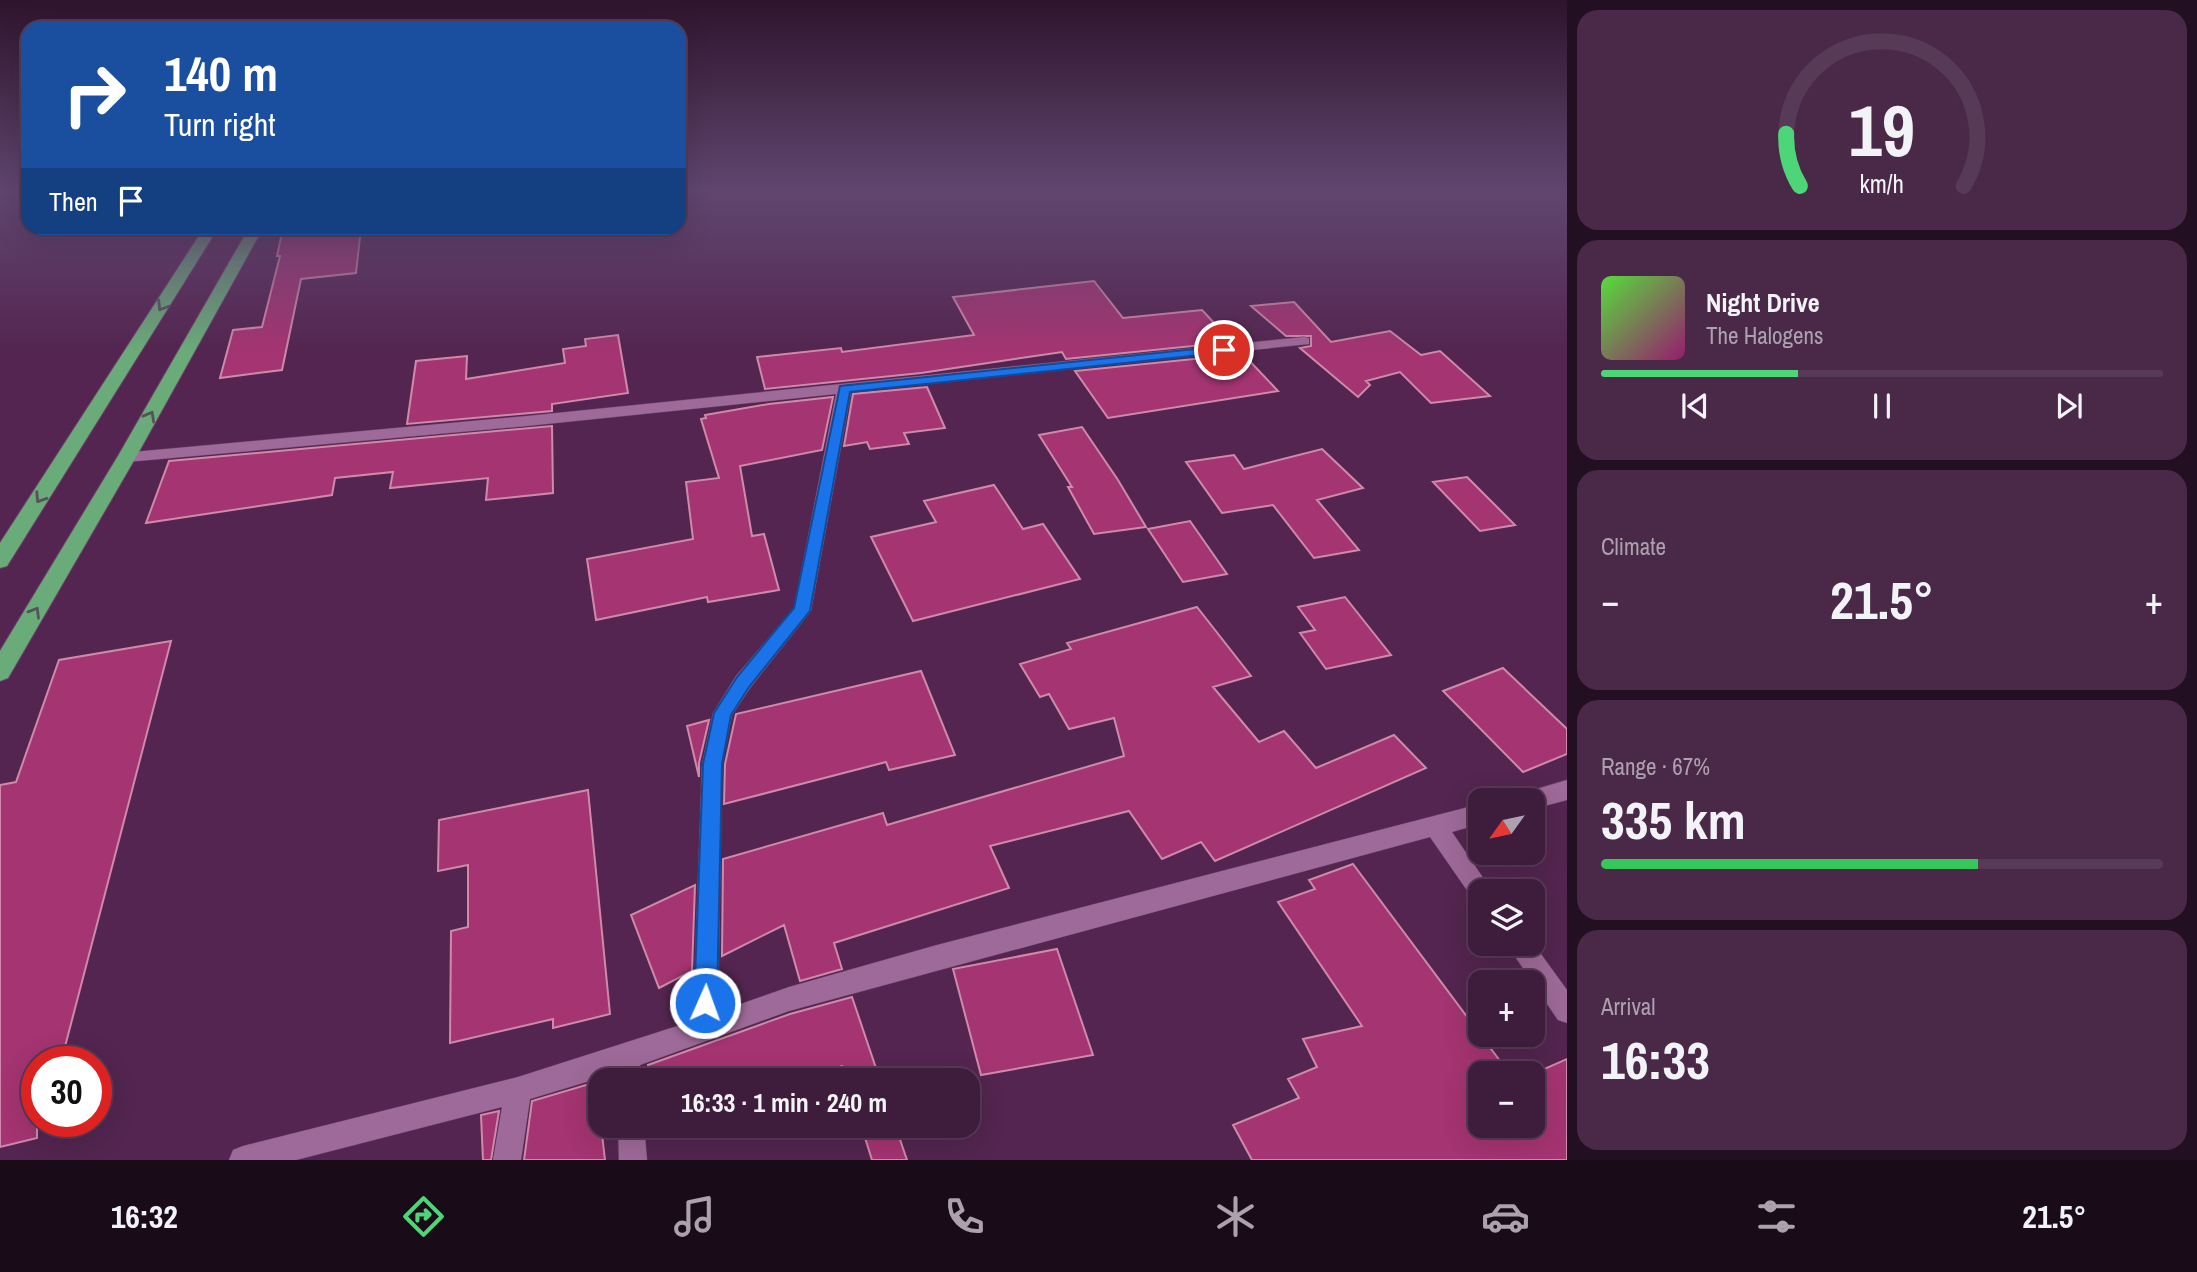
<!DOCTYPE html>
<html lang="en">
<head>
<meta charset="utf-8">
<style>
	:root { --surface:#3e1c3c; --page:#492947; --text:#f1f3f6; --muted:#ada1af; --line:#573a56; --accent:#4cd677 }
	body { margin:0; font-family:"Archivo Narrow",sans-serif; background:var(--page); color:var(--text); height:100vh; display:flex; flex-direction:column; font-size:26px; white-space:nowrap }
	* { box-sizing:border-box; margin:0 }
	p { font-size:23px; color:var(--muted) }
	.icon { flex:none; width:38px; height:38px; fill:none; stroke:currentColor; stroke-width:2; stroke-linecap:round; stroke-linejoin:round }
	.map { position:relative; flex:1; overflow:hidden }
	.sheet { display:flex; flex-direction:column; gap:10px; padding:10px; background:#220f21; width:630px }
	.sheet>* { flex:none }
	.banner { position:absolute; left:21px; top:21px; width:665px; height:214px; border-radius:21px; box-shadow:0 7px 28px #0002,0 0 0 2px var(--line); background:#1a4fa0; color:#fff; overflow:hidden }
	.needle { width:46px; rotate:237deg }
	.tools { position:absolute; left:1468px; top:788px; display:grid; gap:14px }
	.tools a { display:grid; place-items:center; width:77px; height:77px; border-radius:14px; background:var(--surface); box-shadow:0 7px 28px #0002,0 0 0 2px var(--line); font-size:35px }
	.speed { position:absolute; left:21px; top:1046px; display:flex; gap:14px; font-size:35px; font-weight:700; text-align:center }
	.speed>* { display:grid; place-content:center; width:91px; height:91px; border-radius:50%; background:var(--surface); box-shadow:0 7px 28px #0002,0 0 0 2px var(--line); line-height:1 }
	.speed .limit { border:10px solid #d22; background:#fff; color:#111 }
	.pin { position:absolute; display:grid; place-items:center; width:60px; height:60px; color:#fff; margin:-30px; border:4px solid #fff; border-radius:50%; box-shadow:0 2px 7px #0007 }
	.me { position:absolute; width:77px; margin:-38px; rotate:2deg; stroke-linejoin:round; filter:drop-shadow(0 0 5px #0008) }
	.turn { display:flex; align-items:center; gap:24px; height:147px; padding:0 28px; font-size:32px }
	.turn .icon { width:91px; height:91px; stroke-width:2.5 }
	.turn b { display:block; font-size:49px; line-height:60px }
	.then { display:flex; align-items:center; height:66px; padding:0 28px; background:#0003; gap:14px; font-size:26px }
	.big { font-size:52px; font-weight:700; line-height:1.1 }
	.sheet .card { flex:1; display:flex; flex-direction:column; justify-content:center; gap:10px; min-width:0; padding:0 24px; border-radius:21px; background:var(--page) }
	.sheet .dial { align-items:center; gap:0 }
	.dial svg { height:182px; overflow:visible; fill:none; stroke:var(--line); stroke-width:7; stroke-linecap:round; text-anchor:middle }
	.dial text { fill:var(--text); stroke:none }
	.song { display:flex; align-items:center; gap:21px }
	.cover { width:84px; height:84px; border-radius:10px; background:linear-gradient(135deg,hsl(110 70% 55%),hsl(320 70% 35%)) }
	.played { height:7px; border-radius:4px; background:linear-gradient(90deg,var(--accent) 35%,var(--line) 35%) }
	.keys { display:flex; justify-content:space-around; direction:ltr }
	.heat { display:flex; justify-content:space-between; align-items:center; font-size:38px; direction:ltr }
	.charge { height:10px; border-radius:5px; background:linear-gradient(90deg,#34c759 67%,var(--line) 0) }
	.trip { position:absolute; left:588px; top:1068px; width:392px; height:70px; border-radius:21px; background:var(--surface); box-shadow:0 7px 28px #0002,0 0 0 2px var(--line); font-weight:700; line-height:70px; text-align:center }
	.menu { display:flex; height:112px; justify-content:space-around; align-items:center; background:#190b18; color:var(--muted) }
	.menu .icon { width:49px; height:49px }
	.menu .current { color:var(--accent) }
	.menu b { font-size:32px; color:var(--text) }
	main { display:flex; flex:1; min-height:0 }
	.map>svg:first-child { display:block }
</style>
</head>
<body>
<main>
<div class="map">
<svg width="1567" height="1160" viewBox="0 0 1567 1160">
	<rect width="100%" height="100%" fill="#532550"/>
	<path fill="#a43472" stroke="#cf8aaa" stroke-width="2" d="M283 228H361L356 273 301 279 282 370 220 378 233 330 262 327 280 256H277Z
		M1094 281 1123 318 1202 310 1232 342 1066 359 1062 352 921 373 765 389 757 357 841 348 842 352 974 335 953 297Z
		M1294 302 1331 342 1390 331 1421 355 1440 351 1490 396 1431 403 1400 372 1366 381 1370 385 1358 397 1300 348 1311 346V336H1286L1251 306Z
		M618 335 628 393 552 404V411L407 424 416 361 467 356 466 379 565 363 563 349 586 346 585 339Z
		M1243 354 1278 391 1108 418 1075 371Z
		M927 387 945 428 904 433 909 444 870 449 867 442 844 446 853 394Z
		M833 397 822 450 740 466 752 536 764 534 779 590 708 602 707 597 596 620 587 559 693 539 686 482 719 478 701 419 706 418 705 415 769 404Z
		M552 426 553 493 486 500 488 478 390 488 393 472 335 478 332 495 146 523 169 461Z
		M1082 427 1118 480 1146 527 1094 534 1068 487H1072L1039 435Z
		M1322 449 1363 488 1317 500 1359 550 1314 558 1273 505 1222 513 1186 462 1234 455 1244 469Z
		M1467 477 1515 525 1480 531 1433 482Z
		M994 485 1023 529 1043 524 1080 579 913 621 871 537 936 522 924 501Z
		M1190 521 1227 574 1183 582 1148 529Z
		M1345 597 1391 655 1326 669 1300 633 1315 630 1298 607Z
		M1197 607 1251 676 1213 687 1259 742 1284 731 1316 768 1394 735 1426 768 1215 861 1201 842 1162 859 1129 811 990 846 1009 888 834 943 842 969 800 981 784 925 722 956 723 859 883 813 887 825 1124 756 1114 718 1069 729 1049 694 1040 697 1020 664 1071 649 1067 643Z
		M171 641 61 1062H37V1138L0 1147V785L16 782 59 660Z
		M1503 668 1567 729V754L1523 772 1443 691Z
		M921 671 955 755 889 770 886 762 724 804 725 764 736 714Z
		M709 720 699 763V777L687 726Z
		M588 790 610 1014 553 1028V1019L450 1043 451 931 468 927V865L438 871 439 820Z
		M1353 864 1509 1073H1480V1125H1533V1074L1567 1059V1160H1252L1233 1125 1299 1098 1288 1079 1317 1067 1303 1039 1362 1026 1278 902 1315 889 1309 880Z
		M695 885 692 971 659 988 631 915Z
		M1057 949 1093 1055 981 1075 953 969Z
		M852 997 880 1080H847L842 1066 804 1080H651L648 1065 790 1014Z
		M596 1082 605 1160H524L532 1101Z
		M499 1111 491 1160H483L481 1115Z
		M861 1125H895L907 1160H872Z"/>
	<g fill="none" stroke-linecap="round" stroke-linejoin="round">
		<g stroke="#6c4369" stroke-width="1">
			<path id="minor" d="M1304 337 1309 338V344L851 392 811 611 750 688 732 715 722 764 718 1012 789 987 937 945 1480 804V824L1452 832 1492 891H1480V902L1473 899 1430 837 789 1011 640 1065 642 1080H616V1073L530 1099 521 1160H493L502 1107 296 1160H229L233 1150 243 1146 518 1077 693 1021 702 764 713 713 736 676 794 608 836 394 527 426 127 462 119 457 122 453 527 416Z
				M1567 780V800L1533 809V800H1520L1523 793Z
				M1506 943H1533L1567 990V1023L1558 1020Z
				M618 1125H644L647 1160H619Z"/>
		</g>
		<g stroke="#6c4369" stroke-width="2">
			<path id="highway" d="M204 228H218L7 566 0 568V543Z
				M249 228H263L136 457 8 678 0 681V651L118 456Z"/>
		</g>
		<use href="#minor" fill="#9e6a99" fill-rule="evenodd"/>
		<use href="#highway" fill="#6aac79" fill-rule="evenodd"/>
	</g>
	<defs><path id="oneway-chevron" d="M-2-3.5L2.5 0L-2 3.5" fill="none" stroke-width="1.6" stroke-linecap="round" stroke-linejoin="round" transform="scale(1.75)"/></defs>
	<g stroke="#56545a">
		<use href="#oneway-chevron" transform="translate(162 306) rotate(122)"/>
		<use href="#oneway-chevron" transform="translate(150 416) rotate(-61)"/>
		<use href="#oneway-chevron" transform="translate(40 498) rotate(123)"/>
		<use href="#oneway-chevron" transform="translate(35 612) rotate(-59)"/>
	</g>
	<linearGradient id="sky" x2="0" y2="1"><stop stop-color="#2e142c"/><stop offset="0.54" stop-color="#60466f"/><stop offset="1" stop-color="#60466f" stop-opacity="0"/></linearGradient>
	<rect width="1567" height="353" fill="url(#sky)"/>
	<path fill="#1a73e8" stroke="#114b97" stroke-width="2" d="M1224 346 1229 347V352L850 392 810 611 749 687 731 715 722 764 717 1003 713 1011 705 1014 698 1011 694 1003 703 764 714 713 737 677 794 608 840 386Z"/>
</svg>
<div class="tools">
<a><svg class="needle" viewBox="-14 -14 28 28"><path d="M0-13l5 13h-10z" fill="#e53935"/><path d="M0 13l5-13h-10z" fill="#ada1af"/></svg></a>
<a><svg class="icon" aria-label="layers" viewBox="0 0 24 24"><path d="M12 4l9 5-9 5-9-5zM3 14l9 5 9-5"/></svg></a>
<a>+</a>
<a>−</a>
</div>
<div class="speed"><div class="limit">30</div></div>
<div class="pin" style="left:1224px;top:350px;background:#d93025"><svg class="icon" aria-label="arrive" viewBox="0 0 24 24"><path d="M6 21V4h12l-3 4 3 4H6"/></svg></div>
<svg class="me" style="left:705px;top:1003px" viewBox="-20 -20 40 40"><circle r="17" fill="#1a73e8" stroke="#fff" stroke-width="3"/><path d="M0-11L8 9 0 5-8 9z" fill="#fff"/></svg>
<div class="trip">16:33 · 1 min · 240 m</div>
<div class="banner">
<div class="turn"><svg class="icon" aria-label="right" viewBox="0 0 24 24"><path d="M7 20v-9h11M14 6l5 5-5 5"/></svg><div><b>140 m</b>Turn right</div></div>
<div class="then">Then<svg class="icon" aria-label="arrive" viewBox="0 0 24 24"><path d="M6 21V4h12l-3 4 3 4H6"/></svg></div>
</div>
</div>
<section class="sheet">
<div class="card dial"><svg viewBox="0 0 100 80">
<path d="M14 69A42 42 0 1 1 86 69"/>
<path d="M14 69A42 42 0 0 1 8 46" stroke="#4cd677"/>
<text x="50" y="56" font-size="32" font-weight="700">19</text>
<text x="50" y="72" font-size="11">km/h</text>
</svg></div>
<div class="card">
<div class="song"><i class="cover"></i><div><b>Night Drive</b><p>The Halogens</p></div></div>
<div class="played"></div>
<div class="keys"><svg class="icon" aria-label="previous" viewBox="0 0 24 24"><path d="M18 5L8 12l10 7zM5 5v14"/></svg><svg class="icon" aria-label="pause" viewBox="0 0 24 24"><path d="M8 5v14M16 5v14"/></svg><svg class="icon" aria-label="next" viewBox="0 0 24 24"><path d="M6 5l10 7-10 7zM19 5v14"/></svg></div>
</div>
<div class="card"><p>Climate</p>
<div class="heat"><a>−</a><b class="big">21.5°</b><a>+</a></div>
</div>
<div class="card"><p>Range · 67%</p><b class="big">335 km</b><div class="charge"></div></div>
<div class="card"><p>Arrival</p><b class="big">16:33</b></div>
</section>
</main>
<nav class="menu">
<b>16:32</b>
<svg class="icon current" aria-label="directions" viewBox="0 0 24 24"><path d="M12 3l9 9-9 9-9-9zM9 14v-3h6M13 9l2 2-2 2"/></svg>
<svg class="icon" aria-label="music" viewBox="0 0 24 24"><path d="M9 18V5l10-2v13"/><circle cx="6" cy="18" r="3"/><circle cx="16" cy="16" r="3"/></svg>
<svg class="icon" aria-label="phone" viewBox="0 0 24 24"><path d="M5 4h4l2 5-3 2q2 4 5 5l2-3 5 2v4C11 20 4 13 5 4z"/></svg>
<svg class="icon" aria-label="climate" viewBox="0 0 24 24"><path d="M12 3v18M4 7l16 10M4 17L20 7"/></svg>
<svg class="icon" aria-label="car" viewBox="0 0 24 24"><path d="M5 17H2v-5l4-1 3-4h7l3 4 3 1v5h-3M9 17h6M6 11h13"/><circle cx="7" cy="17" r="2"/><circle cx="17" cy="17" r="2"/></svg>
<svg class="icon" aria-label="filters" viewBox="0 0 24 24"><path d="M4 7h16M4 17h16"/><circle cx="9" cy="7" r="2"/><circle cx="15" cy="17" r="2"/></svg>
<b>21.5°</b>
</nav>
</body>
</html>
